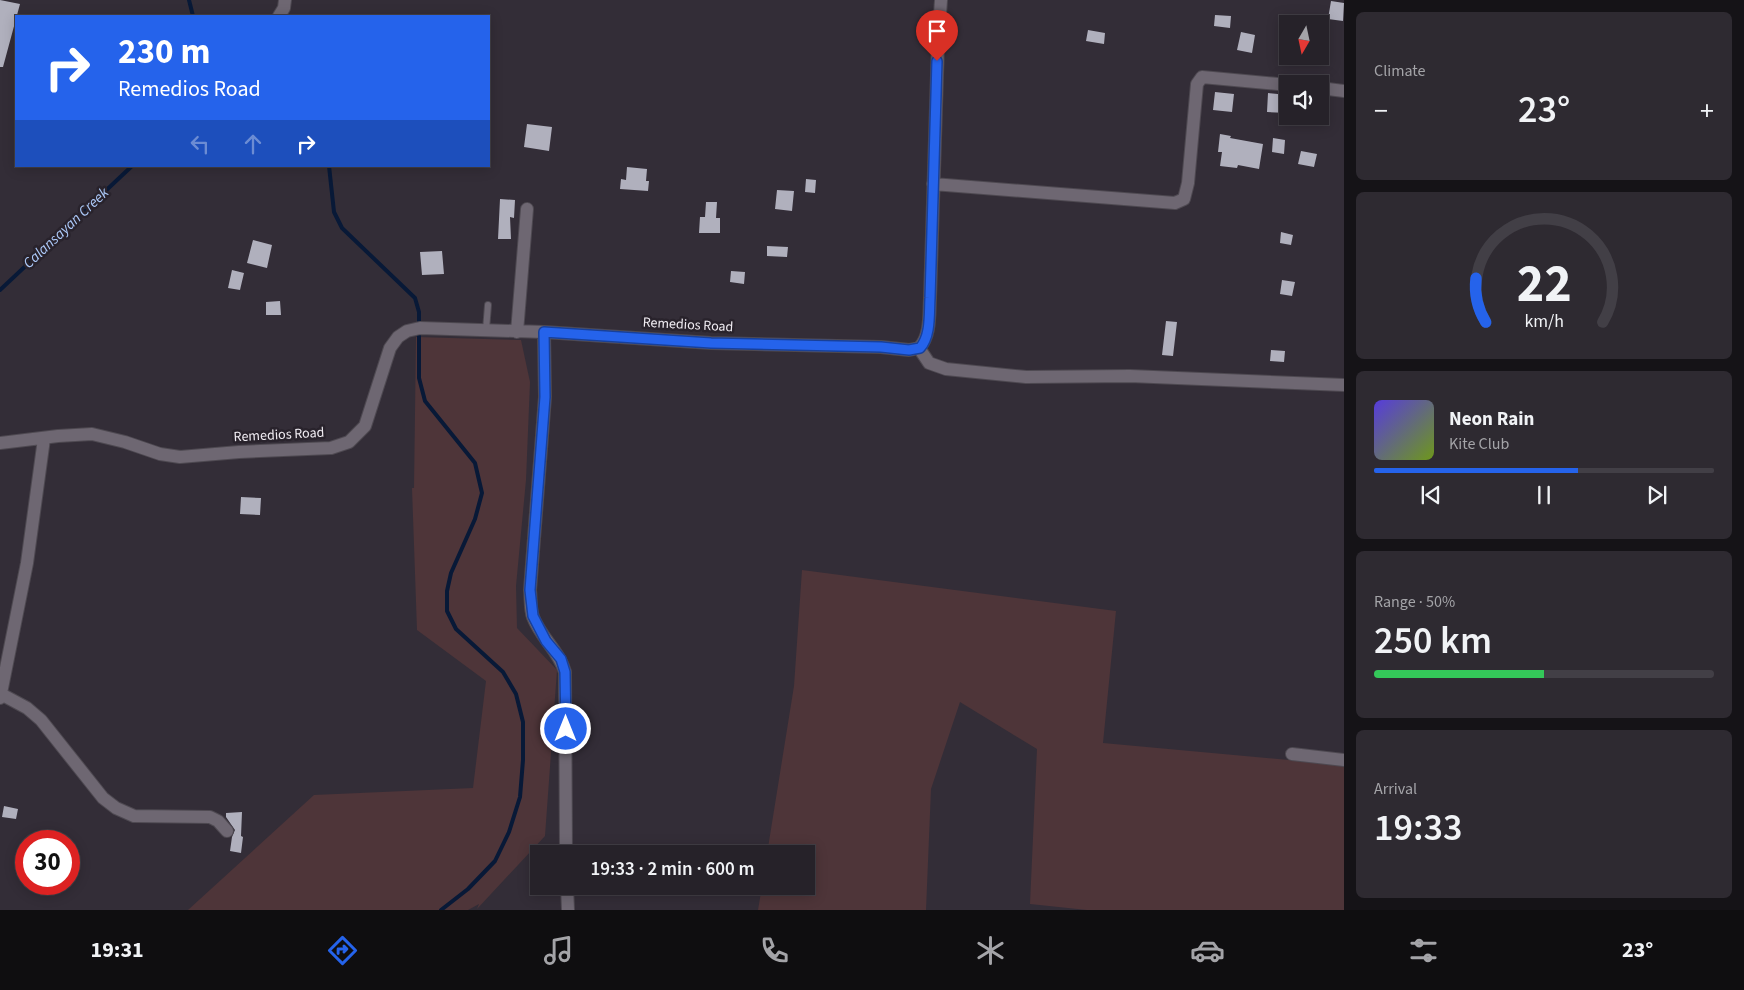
<!DOCTYPE html>
<html lang="en">
<head>
<meta charset="utf-8">
<style>
	:root { --surface:#262229; --page:#2e2a31; --text:#f1f3f6; --muted:#a4a4a8; --line:#423f46; --accent:#2563eb }
	body { margin:0; font-family:"Source Sans 3",sans-serif; background:var(--page); color:var(--text); height:100vh; display:flex; flex-direction:column; font-size:19px; white-space:nowrap }
	* { box-sizing:border-box; margin:0 }
	p { font-size:16px; color:var(--muted) }
	.icon { flex:none; width:28px; height:28px; fill:none; stroke:currentColor; stroke-width:2; stroke-linecap:round; stroke-linejoin:round }
	.map { position:relative; flex:1; overflow:hidden }
	.sheet { display:flex; flex-direction:column; gap:12px; padding:12px; background:#151317; width:400px }
	.sheet>* { flex:none }
	.top-card { position:absolute; left:15px; top:15px; width:475px; height:152px; border-radius:0px; box-shadow:0 2px 12px #0003,0 0 0 1px var(--line); background:#2563eb; color:#fff; overflow:hidden }
	.needle { width:32px; rotate:189deg }
	.controls { position:absolute; left:1279px; top:15px; display:grid; gap:10px }
	.controls a { display:grid; place-items:center; width:50px; height:50px; border-radius:0px; background:var(--surface); box-shadow:0 2px 12px #0003,0 0 0 1px var(--line); font-size:25px }
	.speed { position:absolute; left:15px; top:830px; display:flex; gap:10px; font-size:25px; font-weight:700; text-align:center }
	.speed>* { display:grid; place-content:center; width:65px; height:65px; border-radius:50%; background:var(--surface); box-shadow:0 2px 12px #0003,0 0 0 1px var(--line); line-height:1 }
	.speed .limit { border:8px solid #d22; background:#fff; color:#111 }
	.pin { position:absolute; display:grid; place-items:center; width:42px; height:42px; color:#fff; margin:-51px -21px; border-radius:50% 50% 50% 0; rotate:-45deg; box-shadow:0 0 5px #0007 }
	.pin .icon { rotate:45deg }
	.me { position:absolute; width:55px; margin:-28px; rotate:0deg; stroke-linejoin:round; filter:drop-shadow(0 0 4px #0008) }
	.turn { display:flex; align-items:center; gap:18px; height:105px; padding:0 20px; font-size:22px }
	.turn .icon { width:65px; height:65px; stroke-width:2.5 }
	.turn b { display:block; font-size:35px; line-height:42px }
	.lanes { display:flex; align-items:center; height:48px; padding:0 20px; background:#0003; justify-content:center; gap:25px; direction:ltr }
	.lanes .off { opacity:.35 }
	.big { font-size:38px; font-weight:600; line-height:1.1 }
	.sheet .card { flex:1; display:flex; flex-direction:column; justify-content:center; gap:8px; min-width:0; padding:0 18px; border-radius:8px; background:var(--page) }
	.sheet .dial { align-items:center; gap:0 }
	.dial svg { height:130px; overflow:visible; fill:none; stroke:var(--line); stroke-width:7; stroke-linecap:round; text-anchor:middle }
	.dial text { fill:var(--text); stroke:none }
	.song { display:flex; align-items:center; gap:15px }
	.cover { width:60px; height:60px; border-radius:8px; background:linear-gradient(135deg,hsl(250 70% 55%),hsl(80 70% 35%)) }
	.played { height:5px; border-radius:2px; background:linear-gradient(90deg,var(--accent) 60%,var(--line) 60%) }
	.keys { display:flex; justify-content:space-around; direction:ltr }
	.heat { display:flex; justify-content:space-between; align-items:center; font-size:28px; direction:ltr }
	.charge { height:8px; border-radius:4px; background:linear-gradient(90deg,#34c759 50%,var(--line) 0) }
	.trip { position:absolute; left:530px; top:845px; width:285px; height:50px; border-radius:0px; background:var(--surface); box-shadow:0 2px 12px #0003,0 0 0 1px var(--line); font-weight:600; line-height:50px; text-align:center }
	.tabs { display:flex; height:80px; justify-content:space-around; align-items:center; background:#0f0e10; color:var(--muted) }
	.tabs .icon { width:35px; height:35px }
	.tabs .active { color:var(--accent) }
	.tabs b { font-size:22px; color:var(--text) }
	main { display:flex; flex:1; min-height:0 }
	.map>svg:first-child { display:block }
</style>
</head>
<body>
<main>
<div class="map">
<svg width="1344" height="910" viewBox="0 0 1344 910">
	<rect width="100%" height="100%" fill="#332d37"/>
	<path fill="#4e3539" d="M416 337 521 340 530 382 526 480 516 586 517 628 557 670 545 836 477 909 479 904 468 910H188L314 795 473 788 486 681 417 630 412 488H414Z
		M802 570 1116 611 1103 743 1344 765V910H1087L1030 904 1037 749 960 702 931 789 926 910H758L762 886H806V854H767L794 686Z"/>
	<g fill="none" stroke-linecap="round" stroke-linejoin="round">
		<path stroke="#081937" stroke-width="4" d="M189 0 193 16
			M329 166 334 212 342 228 415 298 419 312V321
			M0 290 132 166
			M419 334V378L425 401 475 463 482 493 475 519 451 573 447 591V611L456 629 503 672 516 694 523 722V760L520 797 509 832 495 861 468 889 441 910"/>
	</g>
	<path fill="#b0b0bd" d="M0 0 20 4 3 67H0Z
		M1331 1 1344 3 1343 21 1328 19Z
		M1215 15 1231 16 1230 28 1214 26Z
		M1088 30 1105 33 1104 44 1086 41Z
		M1241 32 1255 35 1252 53 1237 50Z
		M1295 56H1306L1305 66 1294 65Z
		M1215 92 1234 94 1232 112 1213 110Z
		M1268 93 1288 95V113L1267 112Z
		M527 124 552 127 549 151 524 147Z
		M1220 134 1231 136 1230 138 1263 144 1259 169 1238 165 1237 168 1220 166 1222 152H1218Z
		M1273 138 1285 140 1284 154 1272 152Z
		M1301 151 1317 154 1314 167 1298 164Z
		M627 167 647 169 646 181H649L648 191 620 189 621 179 626 180Z
		M806 179 816 180 815 193 805 192Z
		M777 190 794 191 792 211 775 209Z
		M500 199 515 200 514 218 510 217 511 239H498Z
		M706 202H717L716 218H720V233H699L700 217H705Z
		M1281 232 1293 235 1291 245 1280 243Z
		M253 240 272 245 267 268 247 263Z
		M767 246 788 247 787 257 767 256Z
		M442 251 444 274 422 275 420 252Z
		M232 270 244 273 240 290 228 288Z
		M731 271 745 272 744 284 730 282Z
		M1282 280 1295 282 1292 296 1280 294Z
		M280 301 281 315H266V302Z
		M1166 321 1177 322 1173 356 1162 355Z
		M1271 350 1285 351 1284 362 1270 361Z
		M241 497 261 498 260 515 240 514Z
		M4 806 18 809 16 819 2 817Z
		M242 812 241 836 243 837 241 853 230 851 232 837 235 830 226 817V813Z"/>
	<g fill="none" stroke-linecap="round" stroke-linejoin="round">
		<g stroke="#4e4951" stroke-width="8">
			<path id="lane" d="M486 330 488 305"/>
		</g>
		<g stroke="#4e4951" stroke-width="14">
			<path id="street" d="M279 16 284 8 285 0
				M1320 88 1344 91
				M933 184 1175 203 1184 199 1188 183 1197 84 1202 77 1288 85
				M517 332 527 209
				M544 332 545 397 530 590C531 598 530 609 533 617 541 638 559 651 565 672L566 854
				M919 348 929 363 946 369 1026 377 1130 376 1344 385
				M0 443 58 436 92 434 125 442 160 454 180 457 239 452 331 448 349 442 365 426 390 348 398 337 407 331 420 328 544 332 711 343 881 347 909 350 919 348C931 336 929 314 930 298L938 43 941 0
				M1 694 27 708 41 720 103 798 116 808 134 816 210 817 218 821 227 831
				M0 698 27 563 44 439
				M1292 754 1344 760
				M567 886 568 910"/>
		</g>
		<use href="#lane" stroke="#6e6772" stroke-width="6"/>
		<use href="#street" stroke="#6e6772" stroke-width="12"/>
	</g>
	<g fill="none" stroke-linecap="round" stroke-linejoin="round">
		<g stroke="#184099" stroke-width="12">
			<path id="route" d="M566 729 565 672 561 659 546 641 533 616 530 590 545 397 544 332 711 343 881 347 909 350 920 348C931 336 929 314 930 298L937 61"/>
		</g>
		<use href="#route" stroke="#2563eb" stroke-width="9"/>
	</g>
	<g text-anchor="middle" dominant-baseline="central" stroke-width="5" stroke-linejoin="round" paint-order="stroke">
		<g font-size="14" fill="#f0ecf2" stroke="#29232c">
			<text transform="translate(688 325) rotate(3)">Remedios Road</text>
			<text transform="translate(279 435) rotate(-3)">Remedios Road</text>
		</g>
		<g font-size="15" font-style="italic" fill="#adcafa" stroke="#29232c">
			<text transform="translate(66 228) rotate(-43)">Calansayan Creek</text>
		</g>
	</g>
</svg>
<div class="controls">
<a><svg class="needle" viewBox="-14 -14 28 28"><path d="M0-13l5 13h-10z" fill="#e53935"/><path d="M0 13l5-13h-10z" fill="#a4a4a8"/></svg></a>
<a><svg class="icon" aria-label="sound" viewBox="0 0 24 24"><path d="M4 9h4l5-4v14l-5-4H4zM17 9q2 3 0 6"/></svg></a>
</div>
<div class="speed"><div class="limit">30</div></div>
<div class="pin" style="left:937px;top:61px;background:#d93025"><svg class="icon" aria-label="arrive" viewBox="0 0 24 24"><path d="M6 21V4h12l-3 4 3 4H6"/></svg></div>
<svg class="me" style="left:566px;top:729px" viewBox="-20 -20 40 40"><circle r="17" fill="#2563eb" stroke="#fff" stroke-width="3"/><path d="M0-11L8 9 0 5-8 9z" fill="#fff"/></svg>
<div class="trip">19:33 · 2 min · 600 m</div>
<div class="top-card">
<div class="turn"><svg class="icon" aria-label="right" viewBox="0 0 24 24"><path d="M7 20v-9h11M14 6l5 5-5 5"/></svg><div><b>230 m</b>Remedios Road</div></div>
<div class="lanes"><svg class="icon off" aria-label="left" viewBox="0 0 24 24"><path d="M17 20v-9H6M10 6l-5 5 5 5"/></svg><svg class="icon off" aria-label="ahead" viewBox="0 0 24 24"><path d="M12 20V5M6 11l6-6 6 6"/></svg><svg class="icon" aria-label="right" viewBox="0 0 24 24"><path d="M7 20v-9h11M14 6l5 5-5 5"/></svg></div>
</div>
</div>
<section class="sheet">
<div class="card"><p>Climate</p>
<div class="heat"><a>−</a><b class="big">23°</b><a>+</a></div>
</div>
<div class="card dial"><svg viewBox="0 0 100 80">
<path d="M14 69A42 42 0 1 1 86 69"/>
<path d="M14 69A42 42 0 0 1 8 42" stroke="#2563eb"/>
<text x="50" y="56" font-size="32" font-weight="700">22</text>
<text x="50" y="72" font-size="11">km/h</text>
</svg></div>
<div class="card">
<div class="song"><i class="cover"></i><div><b>Neon Rain</b><p>Kite Club</p></div></div>
<div class="played"></div>
<div class="keys"><svg class="icon" aria-label="previous" viewBox="0 0 24 24"><path d="M18 5L8 12l10 7zM5 5v14"/></svg><svg class="icon" aria-label="pause" viewBox="0 0 24 24"><path d="M8 5v14M16 5v14"/></svg><svg class="icon" aria-label="next" viewBox="0 0 24 24"><path d="M6 5l10 7-10 7zM19 5v14"/></svg></div>
</div>
<div class="card"><p>Range · 50%</p><b class="big">250 km</b><div class="charge"></div></div>
<div class="card"><p>Arrival</p><b class="big">19:33</b></div>
</section>
</main>
<nav class="tabs">
<b>19:31</b>
<svg class="icon active" aria-label="directions" viewBox="0 0 24 24"><path d="M12 3l9 9-9 9-9-9zM9 14v-3h6M13 9l2 2-2 2"/></svg>
<svg class="icon" aria-label="music" viewBox="0 0 24 24"><path d="M9 18V5l10-2v13"/><circle cx="6" cy="18" r="3"/><circle cx="16" cy="16" r="3"/></svg>
<svg class="icon" aria-label="phone" viewBox="0 0 24 24"><path d="M5 4h4l2 5-3 2q2 4 5 5l2-3 5 2v4C11 20 4 13 5 4z"/></svg>
<svg class="icon" aria-label="climate" viewBox="0 0 24 24"><path d="M12 3v18M4 7l16 10M4 17L20 7"/></svg>
<svg class="icon" aria-label="car" viewBox="0 0 24 24"><path d="M5 17H2v-5l4-1 3-4h7l3 4 3 1v5h-3M9 17h6M6 11h13"/><circle cx="7" cy="17" r="2"/><circle cx="17" cy="17" r="2"/></svg>
<svg class="icon" aria-label="filters" viewBox="0 0 24 24"><path d="M4 7h16M4 17h16"/><circle cx="9" cy="7" r="2"/><circle cx="15" cy="17" r="2"/></svg>
<b>23°</b>
</nav>
</body>
</html>
